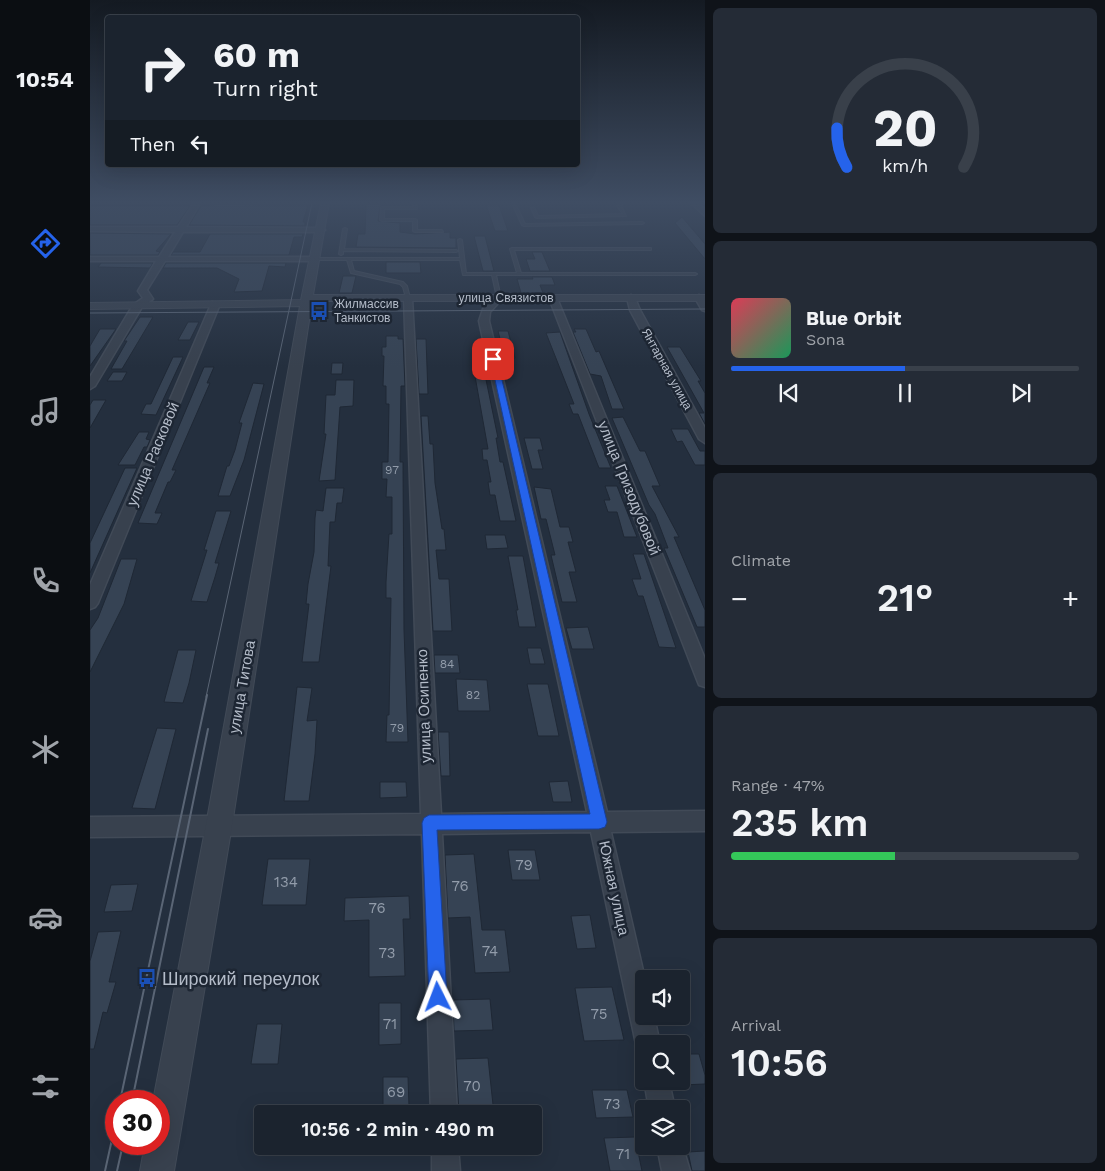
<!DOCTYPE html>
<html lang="en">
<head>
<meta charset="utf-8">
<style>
	:root { --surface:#1b232e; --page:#242b36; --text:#f1f3f6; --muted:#a0a4aa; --line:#39404a; --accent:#2563eb }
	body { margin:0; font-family:"Work Sans",sans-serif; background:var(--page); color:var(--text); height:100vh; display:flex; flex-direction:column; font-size:19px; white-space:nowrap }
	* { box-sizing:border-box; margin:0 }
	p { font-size:16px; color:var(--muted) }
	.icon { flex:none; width:28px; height:28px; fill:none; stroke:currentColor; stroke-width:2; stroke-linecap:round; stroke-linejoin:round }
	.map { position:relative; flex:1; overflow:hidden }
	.panel { display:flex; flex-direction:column; gap:8px; padding:8px; background:#0f1319; width:400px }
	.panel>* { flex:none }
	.banner { position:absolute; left:15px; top:15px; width:475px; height:152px; border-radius:5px; box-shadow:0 5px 20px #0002,0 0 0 1px var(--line); background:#1b232e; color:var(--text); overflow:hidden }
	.tools { position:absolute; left:545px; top:970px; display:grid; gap:10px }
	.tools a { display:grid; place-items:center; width:55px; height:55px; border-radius:5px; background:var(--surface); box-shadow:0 5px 20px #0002,0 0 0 1px var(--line); font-size:25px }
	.speed { position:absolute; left:15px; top:1090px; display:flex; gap:10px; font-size:25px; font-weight:700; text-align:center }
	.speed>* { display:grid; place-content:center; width:65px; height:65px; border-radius:50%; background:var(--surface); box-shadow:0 5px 20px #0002,0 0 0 1px var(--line); line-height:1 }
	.speed .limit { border:8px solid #d22; background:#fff; color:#111 }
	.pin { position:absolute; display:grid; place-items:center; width:42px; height:42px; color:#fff; margin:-21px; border-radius:10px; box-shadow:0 2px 8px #0006 }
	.me { position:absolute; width:55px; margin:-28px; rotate:357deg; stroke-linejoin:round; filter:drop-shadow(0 0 4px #0008) }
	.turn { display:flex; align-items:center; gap:18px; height:105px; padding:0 25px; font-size:22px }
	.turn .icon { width:65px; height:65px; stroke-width:2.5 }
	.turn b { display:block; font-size:35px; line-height:42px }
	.then { display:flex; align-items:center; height:48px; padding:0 25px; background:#0003; gap:10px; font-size:19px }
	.big { font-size:38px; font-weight:600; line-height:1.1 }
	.panel .card { flex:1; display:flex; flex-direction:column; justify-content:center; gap:8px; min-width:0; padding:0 18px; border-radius:8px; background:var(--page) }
	.panel .dial { align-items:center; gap:0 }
	.dial svg { height:130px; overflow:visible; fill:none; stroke:var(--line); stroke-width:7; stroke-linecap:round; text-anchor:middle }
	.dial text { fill:var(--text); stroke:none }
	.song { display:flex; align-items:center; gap:15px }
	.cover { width:60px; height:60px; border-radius:8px; background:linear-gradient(135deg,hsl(350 70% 55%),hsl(150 70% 35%)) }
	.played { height:5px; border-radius:2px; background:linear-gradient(90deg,var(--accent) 50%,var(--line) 50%) }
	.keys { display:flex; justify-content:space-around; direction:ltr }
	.heat { display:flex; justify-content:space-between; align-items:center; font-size:28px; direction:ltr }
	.charge { height:8px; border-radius:4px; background:linear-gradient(90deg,#34c759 47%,var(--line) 0) }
	.trip { position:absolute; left:164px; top:1105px; width:288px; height:50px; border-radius:5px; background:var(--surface); box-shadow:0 5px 20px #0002,0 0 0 1px var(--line); font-weight:600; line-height:50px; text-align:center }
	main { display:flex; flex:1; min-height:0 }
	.dock { display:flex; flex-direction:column; width:90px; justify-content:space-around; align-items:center; background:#0b0e12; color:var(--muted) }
	.dock .icon { width:35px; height:35px }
	.dock .active { color:var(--accent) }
	.dock b { font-size:22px; color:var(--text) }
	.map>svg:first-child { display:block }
</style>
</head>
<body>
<main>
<nav class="dock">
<b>10:54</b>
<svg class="icon active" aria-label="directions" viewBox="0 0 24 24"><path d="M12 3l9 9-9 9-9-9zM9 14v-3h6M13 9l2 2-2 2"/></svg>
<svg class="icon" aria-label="music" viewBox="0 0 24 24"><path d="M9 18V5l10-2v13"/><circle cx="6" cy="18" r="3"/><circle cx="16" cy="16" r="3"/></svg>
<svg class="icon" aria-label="phone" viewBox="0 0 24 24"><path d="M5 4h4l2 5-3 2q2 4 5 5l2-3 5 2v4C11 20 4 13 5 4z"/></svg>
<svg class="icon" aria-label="climate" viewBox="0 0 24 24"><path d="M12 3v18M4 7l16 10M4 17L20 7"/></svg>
<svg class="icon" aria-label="car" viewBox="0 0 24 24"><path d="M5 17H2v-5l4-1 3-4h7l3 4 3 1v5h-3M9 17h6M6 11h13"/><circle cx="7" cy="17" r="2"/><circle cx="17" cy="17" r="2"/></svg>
<svg class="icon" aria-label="filters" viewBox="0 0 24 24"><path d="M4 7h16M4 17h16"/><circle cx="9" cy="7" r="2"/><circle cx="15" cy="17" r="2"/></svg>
</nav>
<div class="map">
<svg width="615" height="1171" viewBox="0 0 615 1171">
	<rect width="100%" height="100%" fill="#242f3e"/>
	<path fill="#364354" stroke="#1f2835" d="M133 204 167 205H218L213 222H215V226L99 225 111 206Z
		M276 204H309L290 206 288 221 310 223V232L325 234 360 232V238H366V248L266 247 268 234H275Z
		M94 205 100 206 87 225H0V206Z
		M396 205H409L418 231H405Z
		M592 217 615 244V259L585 223Z
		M0 233 81 234 66 251 70 252 68 255H0Z
		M120 234H213L212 237H204L199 255H81L83 252H110Z
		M384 236H395L404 271H393Z
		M442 252H452L460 271H440L436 259H445Z
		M296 262H330L331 273H296Z
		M11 263H63L60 268 8 267Z
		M76 263H196L195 267 179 266 172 291 144 292 149 279 127 268H73Z
		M253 276H266L262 293H249Z
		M442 277H462L465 285H450L453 293H431L427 279H443Z
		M50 317H63L32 369H21L37 341H34Z
		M98 322H109L100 340H88Z
		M10 329H26L0 366V346Z
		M484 329H496L506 352 509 351 534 409H522L511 376 500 374 483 332H486Z
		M408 331H418L425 358H415Z
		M470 332 499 414 521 468H509L488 414H483L479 404H484L456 333Z
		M296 336H308V339H313L315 386H311L310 462H313L314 630 318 742H296L297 715H299L301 598H296V582L299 534H302V497H296L297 479H292V462H298L299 404H296V386H293L294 356H292V347H296Z
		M326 339H336L338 394H329Z
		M577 347H590L611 381H608L615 393V424L609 413H614Z
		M83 357H93L66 415 51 414 56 404H61Z
		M242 363H253L252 374H241Z
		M383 365H393L408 438H406L410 462H413L426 521H410L405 495H400L398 482H401L397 460H393L392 449H398Z
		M114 367H124L117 383H120L82 470H86L80 482H78L65 513H72L67 524 48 523Z
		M23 372H37L32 381H17Z
		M246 380H264L263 406 250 407 245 480 229 481 236 434H234L236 395H245Z
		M163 383 174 384 154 460 140 496H128L137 466H139L145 450 152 423H149Z
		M3 400H16L0 428V405Z
		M331 416H338L340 444H343L345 483 352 529H354L356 550H346L349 579H359L362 631H343Z
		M533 417 550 451H555L570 486H562L589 537H584L615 610V627H607L574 548H578L565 514 559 505 522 418Z
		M581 429H598L610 451H615V465H605L592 441 587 442Z
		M49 432H59L56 439 60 440 57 447H54L45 465H28Z
		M434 438H450L453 450H448L453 469H442Z
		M35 468H47L0 573V543Z
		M515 486H527L547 537H534L527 512H518L514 500H520Z
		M444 487 461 489 470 527H479L483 542H478L486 572H479L487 602H472L461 555H465L456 519H451Z
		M236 488H254L252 503H247L245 522H240L238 566H241L229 662H212L219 604H216L218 584 224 552 225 518 226 510 233 511Z
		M126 511H141L125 563H129L125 577 117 602 101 601 117 550H114Z
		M395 535H415L418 548 397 549Z
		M543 554H554L586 648 569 647 553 596H548L542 579H551Z
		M418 556H433L446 627H429L426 610H428Z
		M31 559H47L34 604 0 672V630L8 618Z
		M498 627 504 649H482L476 628Z
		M437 648H451L455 664H440Z
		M88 650H106L99 683 93 703 74 702Z
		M344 655H368L370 673H345Z
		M366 679 397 680 400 711H368Z
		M437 684H458L469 736H448Z
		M207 687 222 688 217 721 227 720 225 754 219 801H194Z
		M67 728 86 729 65 809 42 808Z
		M348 732H359L360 776H351Z
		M478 781 482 802H463L459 782Z
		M290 782H316L317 797 290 798Z
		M418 850H445L450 880H422Z
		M384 854 392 930H415L420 972 385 973 380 917 358 918 355 855Z
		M178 859H220L216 905H172Z
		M48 884 42 911 14 912 21 885Z
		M319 896 320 919H313L315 976 279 977V920L254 921 255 898Z
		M500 915 506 948 487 949 481 916Z
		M31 931 19 982H26L17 1013 13 1012 4 1049H0V961L8 932Z
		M522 987 534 1040 494 1041 485 988Z
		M400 999 403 1030 364 1031 363 1000Z
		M289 1003H311V1044L289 1045Z
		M167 1024H192L188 1064H161Z
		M591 1054H609L615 1075V1084L591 1085Z
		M398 1058 404 1114H369L366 1059Z
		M293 1077H318L319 1106 293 1107Z
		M502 1090H537L543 1117 506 1118Z
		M545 1137 552 1171H520L514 1138Z
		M615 1151V1171H602L598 1152Z"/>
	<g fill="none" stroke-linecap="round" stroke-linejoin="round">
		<g stroke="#414a57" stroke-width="2">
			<path id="service" d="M323 203H326L327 209H294V219H325L327 220V230H352L353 232H325L323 231V221H292L290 220 291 207H324Z
				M422 203H425L435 224 552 222 554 223 552 224 434 226 432 225Z
				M530 203H533L531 206 536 216 447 218 445 217 441 208 444 207 448 216 533 214 527 206Z
				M255 228 257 229 254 249 366 250 368 251 366 252 253 251V254L251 255 249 254 253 229Z
				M370 239 372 240 376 273H427L420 249 422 248H561V250H424L431 273H605L607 274 605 275H406L411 298 409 299 407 298 402 275H373L370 260H261L264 271 313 282 317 286 320 298 318 299 316 298 313 287 310 284 261 273 257 260H225L223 259 225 258H370L368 240Z"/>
		</g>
		<g stroke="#414a57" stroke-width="3">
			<path id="minor" d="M104 203H110L96 227 231 228 235 230 231 232H93L78 257H225L229 259 225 261H75L57 290 63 299 52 307 5 386 0 389V377L43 305 53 298 48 291 66 261H0V257H69L85 232 0 231V227H88Z
				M601 203H608L615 210V216Z
				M318 295 322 298 351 814 497 812 389 321 393 309 409 295 413 298 400 312 399 321 517 812 615 811V831L521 832 555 979 554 1016H564L570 1044H554V1055L549 1053 546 1044 501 832 352 834 367 1114H341L332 834 0 837V817L331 814 314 298Z
				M463 295 467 298 615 659V687L609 685 607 680 459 298Z
				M541 295 545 298 550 310 615 428V443L609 439 540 310 537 298Z
				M609 295 615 300V311L612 310 605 298Z
				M122 302 130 304 8 603 5 607 0 609V585Z
				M554 1080 579 1081 585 1109H559Z
				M591 1141 600 1171H572L567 1146H591Z
				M342 1146H368L370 1171H342Z"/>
		</g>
		<g stroke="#414a57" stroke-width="2">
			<path id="tertiary" d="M231 203H239L223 295H615V301H222L142 825 84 1171H50L55 1144H69V1101H63L116 825 210 306 0 309V303L211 300Z"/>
		</g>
		<use href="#service" fill="#38414e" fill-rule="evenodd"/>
		<use href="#minor" fill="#38414e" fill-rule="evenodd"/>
		<use href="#tertiary" fill="#38414e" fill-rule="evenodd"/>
		<path stroke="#5a6575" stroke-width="1" d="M0 313 615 309
			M116 697 222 203"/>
		<path stroke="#5a6575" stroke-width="2" d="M30 1101 117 695
			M42 1101 118 729
			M15 1171 26 1121
			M27 1171 33 1144"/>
	</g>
	<linearGradient id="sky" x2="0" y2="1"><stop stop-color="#141a22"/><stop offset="0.55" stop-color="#3f4d63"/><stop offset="1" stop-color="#3f4d63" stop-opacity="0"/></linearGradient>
	<rect width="615" height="367" fill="url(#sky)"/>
	<path fill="#2563eb" stroke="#184099" d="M400 357 407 359 517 822 515 827 509 829 347 830 357 997 354 1004 348 1006 342 1004 339 997 332 823 334 818 339 815 500 814Z"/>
	<defs>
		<g id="bus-bare" transform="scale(1.5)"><path d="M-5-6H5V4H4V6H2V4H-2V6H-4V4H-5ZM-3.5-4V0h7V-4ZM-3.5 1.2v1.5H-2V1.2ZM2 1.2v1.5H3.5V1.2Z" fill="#1a4fb4" stroke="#1d2633" stroke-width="2.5" paint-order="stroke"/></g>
	</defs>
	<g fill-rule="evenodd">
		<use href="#bus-bare" x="229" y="311"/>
		<use href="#bus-bare" x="57" y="978"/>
	</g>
	<g text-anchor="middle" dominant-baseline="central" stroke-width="5" stroke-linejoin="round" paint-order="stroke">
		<g font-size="12" fill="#b4bcc9" stroke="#1d2633">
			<text x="416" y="298">улица Связистов</text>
			<text transform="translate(577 369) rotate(61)">Янтарная улица</text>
		</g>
		<g font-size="12" fill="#b4bcc9" stroke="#1d2633" text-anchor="start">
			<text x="244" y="304">Жилмассив<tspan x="244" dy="14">Танкистов</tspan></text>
		</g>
		<g font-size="12" fill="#929caa">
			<text x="302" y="470">97</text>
			<text x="357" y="664">84</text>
			<text x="383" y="695">82</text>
			<text x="307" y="728">79</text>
		</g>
		<g font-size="15" fill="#b4bcc9" stroke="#1d2633">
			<text transform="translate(63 454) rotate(-67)">улица Расковой</text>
			<text transform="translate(539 488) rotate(68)">улица Гризодубовой</text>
			<text transform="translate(152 687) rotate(-80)">улица Титова</text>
			<text transform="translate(334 706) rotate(-92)">улица Осипенко</text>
			<text transform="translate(524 888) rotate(78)">Южная улица</text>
		</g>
		<g font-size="15" fill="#929caa">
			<text x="434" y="865">79</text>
			<text x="196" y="882">134</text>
			<text x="370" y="886">76</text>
			<text x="287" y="908">76</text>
			<text x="400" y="951">74</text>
			<text x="297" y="953">73</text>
			<text x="509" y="1014">75</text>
			<text x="300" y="1024">71</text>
			<text x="382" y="1086">70</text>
			<text x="306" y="1092">69</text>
			<text x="522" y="1104">73</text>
			<text x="533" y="1154">71</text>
		</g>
		<g font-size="18" fill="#b4bcc9" stroke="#1d2633" text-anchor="start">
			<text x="72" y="978">Широкий переулок</text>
		</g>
	</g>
</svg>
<div class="tools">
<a><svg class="icon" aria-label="sound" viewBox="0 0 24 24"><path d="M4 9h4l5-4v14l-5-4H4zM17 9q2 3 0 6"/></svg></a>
<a><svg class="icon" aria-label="search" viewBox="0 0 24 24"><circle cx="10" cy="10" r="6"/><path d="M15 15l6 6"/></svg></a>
<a><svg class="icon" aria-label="layers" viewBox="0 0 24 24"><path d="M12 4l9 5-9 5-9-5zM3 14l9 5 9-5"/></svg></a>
</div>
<div class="speed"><div class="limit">30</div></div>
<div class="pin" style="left:403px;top:359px;background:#d93025"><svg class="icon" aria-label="arrive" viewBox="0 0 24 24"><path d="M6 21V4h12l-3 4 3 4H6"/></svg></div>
<svg class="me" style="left:348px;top:997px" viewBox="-20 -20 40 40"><path d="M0-17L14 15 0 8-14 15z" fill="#2563eb" stroke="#fff" stroke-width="4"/></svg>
<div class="trip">10:56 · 2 min · 490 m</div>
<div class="banner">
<div class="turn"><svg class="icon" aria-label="right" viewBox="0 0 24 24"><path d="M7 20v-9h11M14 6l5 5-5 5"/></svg><div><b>60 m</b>Turn right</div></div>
<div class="then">Then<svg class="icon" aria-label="left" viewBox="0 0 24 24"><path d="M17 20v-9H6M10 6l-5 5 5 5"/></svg></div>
</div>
</div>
<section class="panel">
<div class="card dial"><svg viewBox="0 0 100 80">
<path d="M14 69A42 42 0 1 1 86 69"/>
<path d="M14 69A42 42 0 0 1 8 45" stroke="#2563eb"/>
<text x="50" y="56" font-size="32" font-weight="700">20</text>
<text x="50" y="72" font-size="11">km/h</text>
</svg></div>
<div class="card">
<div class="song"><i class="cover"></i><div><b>Blue Orbit</b><p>Sona</p></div></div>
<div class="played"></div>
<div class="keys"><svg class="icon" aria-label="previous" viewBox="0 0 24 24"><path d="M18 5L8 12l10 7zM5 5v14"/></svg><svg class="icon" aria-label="pause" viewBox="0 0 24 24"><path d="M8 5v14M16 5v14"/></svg><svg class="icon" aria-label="next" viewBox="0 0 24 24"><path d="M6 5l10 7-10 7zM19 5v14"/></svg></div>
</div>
<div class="card"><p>Climate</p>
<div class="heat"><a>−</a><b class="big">21°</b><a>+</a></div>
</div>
<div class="card"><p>Range · 47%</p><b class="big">235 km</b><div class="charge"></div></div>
<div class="card"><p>Arrival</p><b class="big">10:56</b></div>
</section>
</main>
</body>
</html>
